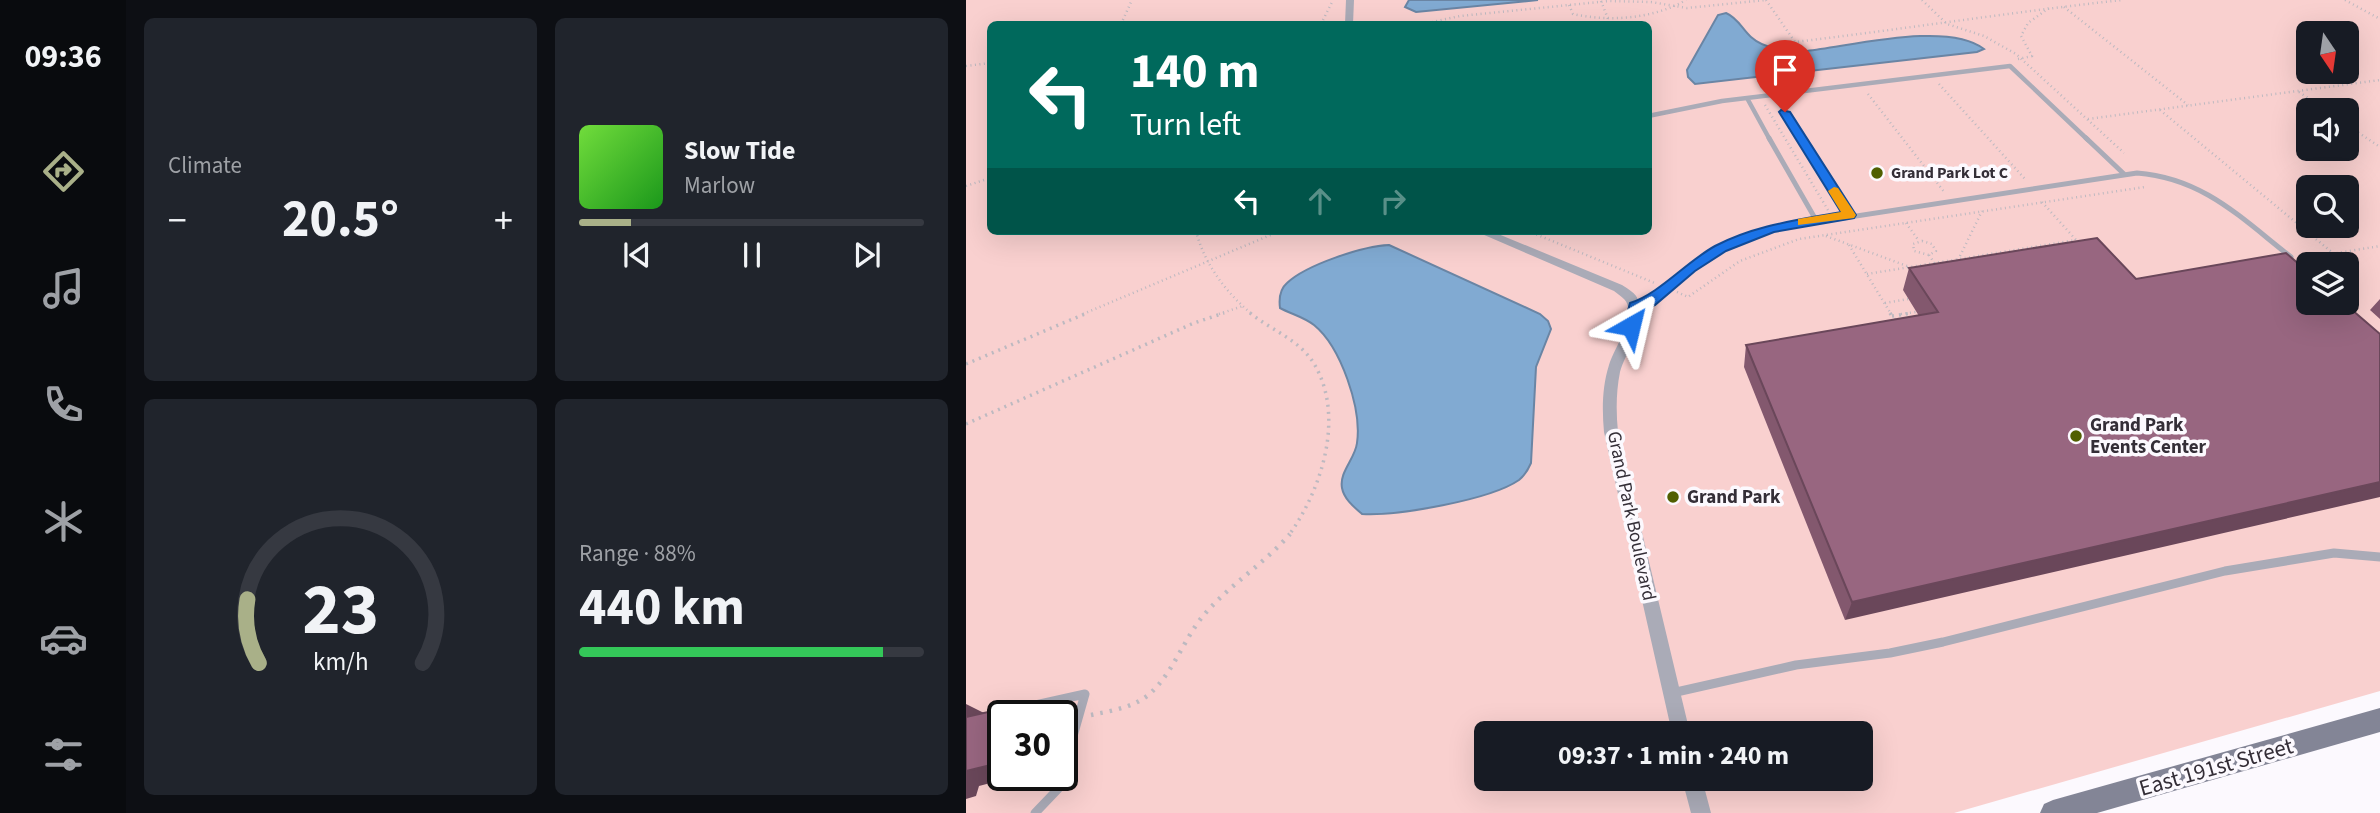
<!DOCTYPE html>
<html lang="en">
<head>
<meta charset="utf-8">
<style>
	:root { --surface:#171b24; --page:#20242c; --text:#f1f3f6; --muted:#9ea1a6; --line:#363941; --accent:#a9b088 }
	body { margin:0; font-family:"Source Sans 3",sans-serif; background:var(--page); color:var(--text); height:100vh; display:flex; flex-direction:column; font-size:26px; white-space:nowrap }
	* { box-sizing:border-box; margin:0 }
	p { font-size:23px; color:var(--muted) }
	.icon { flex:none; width:38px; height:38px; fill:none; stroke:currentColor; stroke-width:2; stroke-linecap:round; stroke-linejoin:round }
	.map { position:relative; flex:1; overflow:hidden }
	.panel { display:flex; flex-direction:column; gap:18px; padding:18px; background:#0d0f14; width:840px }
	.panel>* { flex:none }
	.top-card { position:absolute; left:21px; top:21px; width:665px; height:214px; border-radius:10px; box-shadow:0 7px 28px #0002; background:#00695c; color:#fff; overflow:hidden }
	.needle { width:46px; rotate:167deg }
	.buttons { position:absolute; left:1330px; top:21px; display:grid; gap:14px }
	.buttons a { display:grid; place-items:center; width:63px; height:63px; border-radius:10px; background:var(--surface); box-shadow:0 7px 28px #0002; font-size:35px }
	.speed { position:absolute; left:21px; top:700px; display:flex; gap:14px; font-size:35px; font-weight:700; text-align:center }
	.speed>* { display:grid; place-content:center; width:91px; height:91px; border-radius:50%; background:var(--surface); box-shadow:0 7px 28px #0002; line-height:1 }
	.speed .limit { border:4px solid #111; border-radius:10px; background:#fff; color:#111 }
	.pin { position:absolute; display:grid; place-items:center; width:60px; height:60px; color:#fff; margin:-72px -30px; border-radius:50% 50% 50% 0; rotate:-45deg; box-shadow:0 0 7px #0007 }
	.pin .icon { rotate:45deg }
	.me { position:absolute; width:77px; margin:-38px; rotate:37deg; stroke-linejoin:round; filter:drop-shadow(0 0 5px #0008) }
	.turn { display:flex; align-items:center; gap:24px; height:147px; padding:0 28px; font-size:32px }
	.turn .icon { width:91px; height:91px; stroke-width:2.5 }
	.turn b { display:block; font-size:49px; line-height:60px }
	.lanes { display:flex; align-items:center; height:66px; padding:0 28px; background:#0003; justify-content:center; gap:35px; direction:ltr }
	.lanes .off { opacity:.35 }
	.big { font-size:52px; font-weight:700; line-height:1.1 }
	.panel .widget { flex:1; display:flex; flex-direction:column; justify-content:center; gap:10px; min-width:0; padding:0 24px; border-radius:10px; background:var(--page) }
	.panel .dial { align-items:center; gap:0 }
	.dial svg { height:182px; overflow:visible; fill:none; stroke:var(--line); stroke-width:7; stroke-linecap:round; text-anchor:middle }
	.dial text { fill:var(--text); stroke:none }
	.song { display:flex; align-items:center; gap:21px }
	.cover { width:84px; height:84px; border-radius:10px; background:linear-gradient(135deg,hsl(100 70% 55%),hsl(120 70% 35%)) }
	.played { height:7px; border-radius:4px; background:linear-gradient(90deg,var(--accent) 15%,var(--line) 15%) }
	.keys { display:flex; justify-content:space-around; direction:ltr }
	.heat { display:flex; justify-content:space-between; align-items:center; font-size:38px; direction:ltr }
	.charge { height:10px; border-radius:5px; background:linear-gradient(90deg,#34c759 88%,var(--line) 0) }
	.panel .tiles { flex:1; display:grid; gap:18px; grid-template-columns:repeat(2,1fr) }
	.trip { position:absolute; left:508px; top:721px; width:399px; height:70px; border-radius:10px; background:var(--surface); box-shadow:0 7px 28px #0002; font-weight:700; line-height:70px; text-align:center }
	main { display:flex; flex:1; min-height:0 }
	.dock { display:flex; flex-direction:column; width:126px; justify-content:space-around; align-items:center; background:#090b0e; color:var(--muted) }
	.dock .icon { width:49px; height:49px }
	.dock .on { color:var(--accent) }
	.dock b { font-size:32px; color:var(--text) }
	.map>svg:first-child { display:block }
</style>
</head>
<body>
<main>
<nav class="dock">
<b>09:36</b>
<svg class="icon on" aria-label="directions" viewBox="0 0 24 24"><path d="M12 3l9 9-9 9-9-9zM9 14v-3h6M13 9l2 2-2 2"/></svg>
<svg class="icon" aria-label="music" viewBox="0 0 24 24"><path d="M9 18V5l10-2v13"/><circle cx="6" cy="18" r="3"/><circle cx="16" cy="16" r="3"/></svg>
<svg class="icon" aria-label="phone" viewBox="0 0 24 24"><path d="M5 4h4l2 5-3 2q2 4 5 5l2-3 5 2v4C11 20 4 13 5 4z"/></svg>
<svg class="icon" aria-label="climate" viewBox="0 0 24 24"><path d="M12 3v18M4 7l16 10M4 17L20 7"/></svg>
<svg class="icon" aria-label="car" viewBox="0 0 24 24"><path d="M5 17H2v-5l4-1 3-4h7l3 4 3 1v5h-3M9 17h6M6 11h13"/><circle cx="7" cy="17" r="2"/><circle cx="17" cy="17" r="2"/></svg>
<svg class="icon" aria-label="filters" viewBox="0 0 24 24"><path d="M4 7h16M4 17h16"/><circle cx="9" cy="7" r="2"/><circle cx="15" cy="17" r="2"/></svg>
</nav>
<section class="panel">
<div class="tiles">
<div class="widget"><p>Climate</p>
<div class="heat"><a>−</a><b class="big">20.5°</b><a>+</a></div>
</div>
<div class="widget">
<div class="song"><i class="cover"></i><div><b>Slow Tide</b><p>Marlow</p></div></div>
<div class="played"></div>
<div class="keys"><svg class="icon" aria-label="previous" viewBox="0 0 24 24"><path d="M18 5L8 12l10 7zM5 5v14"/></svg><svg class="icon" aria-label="pause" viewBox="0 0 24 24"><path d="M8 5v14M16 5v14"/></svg><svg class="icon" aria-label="next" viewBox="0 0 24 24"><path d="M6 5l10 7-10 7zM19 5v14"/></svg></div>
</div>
<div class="widget dial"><svg viewBox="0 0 100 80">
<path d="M14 69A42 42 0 1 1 86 69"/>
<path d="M14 69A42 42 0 0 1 9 41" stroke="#a9b088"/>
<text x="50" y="56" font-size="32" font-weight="700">23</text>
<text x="50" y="72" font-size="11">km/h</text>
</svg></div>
<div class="widget"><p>Range · 88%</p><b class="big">440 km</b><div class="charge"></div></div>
</div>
</section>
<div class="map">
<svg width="1414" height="813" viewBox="0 0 1414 813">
	<rect width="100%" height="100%" fill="#fcf9fe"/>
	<path fill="#f9d0cf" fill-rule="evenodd" d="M0 0H1414V691L988 813H0ZM24 24H682V231H24ZM1342 33H1381V72H1342ZM1342 110H1381V149H1342ZM1342 187H1381V226H1342ZM1342 264H1381V303H1342ZM37 716H96V775H37ZM520 733H894V779H520Z"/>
	<path fill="#81aad2" stroke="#6a85a4" stroke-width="2" d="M443 0H572L450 12 439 7Z
		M760 13C772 18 776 29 785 37 799 50 823 51 841 51 886 46 982 21 1018 49L1011 52 729 84 722 77 721 70 752 15Z
		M423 245 574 314 582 321 585 329 570 367 565 463C562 470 559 475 553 480 524 500 431 516 396 514 388 507 378 499 376 488 373 472 389 459 391 443 396 409 375 347 348 325 338 317 325 314 314 308 313 300 314 289 321 283 340 265 397 246 423 245Z"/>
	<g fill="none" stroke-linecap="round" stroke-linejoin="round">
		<path stroke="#bdb9c0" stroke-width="2.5" stroke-dasharray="1 3.5" stroke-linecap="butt" d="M800 0 829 42C938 29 1047 12 1156 0
			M956 0 981 24 1018 36 1050 54 1158 153
			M1379 0 1414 19
			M635 1 644 24
			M603 5 607 14C644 22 687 19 720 0
			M1098 7 1222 105
			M155 24 166 0
			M355 24 367 0
			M457 24 494 16 643 1 685 2 721 8 800 0
			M1052 59 1066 56 1055 36 1062 23 1083 8
			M0 66 24 63
			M973 84 1059 179
			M1333 92 1360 110
			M902 94 979 193
			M799 105 862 210
			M1194 110 1368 254
			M1122 119 1414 80
			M1381 125 1414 147
			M0 186 24 178
			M1076 202 1111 241
			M940 223 953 241
			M230 231C238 263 260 293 286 314
			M562 231 691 284
			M860 236 941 266
			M956 241 966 244 970 251 963 255 948 251 947 244Z
			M883 245 925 314
			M963 255 969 264
			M1335 259 1414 246
			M992 260 1016 211
			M901 274 1110 240
			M711 292 722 297 774 261 833 239 1179 187
			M919 303 942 299
			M117 314 314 231
			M253 314 277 306
			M935 314 950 312"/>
		<path stroke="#bdb9c0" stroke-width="3.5" stroke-dasharray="2 5" stroke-linecap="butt" d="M284 313C305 330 332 339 347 362 380 415 356 489 323 535
			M924 313 930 322
			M926 316 946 313
			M0 364 121 313
			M0 424 228 323 258 313"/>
		<path stroke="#bdb9c0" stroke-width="4.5" stroke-dasharray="2.5 7" stroke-linecap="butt" d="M125 715C144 711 165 708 181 696 206 676 217 640 237 616 263 585 298 564 324 534"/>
		<path stroke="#aaabb7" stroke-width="4.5" d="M808 94 836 140
			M781 98 804 140
			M682 116 756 101 1044 66 1122 140"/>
		<path stroke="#aaabb7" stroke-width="5" d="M803 138 850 220
			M835 138 883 215
			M1120 138 1158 174
			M669 306 693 295 719 271 745 254 805 229 1171 173C1237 178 1275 218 1325 257"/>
		<path stroke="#aaabb7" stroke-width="9" d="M706 693 830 665 924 653 977 642 1259 571 1368 553 1414 557
			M56 708 119 694 92 789 69 813"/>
		<path fill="#aaabb7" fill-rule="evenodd" d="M380 0H388L387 24H379Z
			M509 231H525L656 285C662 289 670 293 672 300 682 322 660 351 654 372 650 392 650 412 652 432L724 733H706L638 432C636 410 636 387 643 365 649 347 664 328 662 307 661 299 654 296 648 291Z
			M716 779H736L745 813H725Z"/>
		<path fill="#838596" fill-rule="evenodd" d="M1414 708V732L1131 813H1074L1078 804 1087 800Z"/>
	</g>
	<path fill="#83586e" d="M1131 238 879 620 778 367 780 345 953 316 937 290 943 268Z
		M1414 299V319L1404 310Z"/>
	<path fill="#6a475a" d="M1414 482V497L879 620 886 602Z
		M0 704 26 717 0 720Z
		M58 704 80 716H54Z
		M37 762V775H55L13 786 10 796 0 799V771Z"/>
	<path fill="#986680" stroke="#6a475a" stroke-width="2" d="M1131 238 1170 279 1320 253 1342 272V303H1378L1414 334V482L886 602 780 345 972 312 943 268Z
		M58 704 54 716H37V762L0 771V717Z"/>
	<path fill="#1a73e8" stroke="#114b97" stroke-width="2" d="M815 110 824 112 890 215 888 218 808 232 760 251 729 271 689 305 675 309 670 329H660L658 326 664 303C693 294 720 262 749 246 789 225 832 220 875 212L813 112Z"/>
	<path fill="#f59e0b" d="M868 187 872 188 890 215 888 218 832 225V219L875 212 862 191Z"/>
	<g fill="#515f01" stroke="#fcf9fe" stroke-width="2.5">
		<circle cx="911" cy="173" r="7"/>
		<circle cx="1110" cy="436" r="7"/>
		<circle cx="707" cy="497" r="7"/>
	</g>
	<g text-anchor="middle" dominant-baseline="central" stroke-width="7" stroke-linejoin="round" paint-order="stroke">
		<g font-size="16" font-weight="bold" fill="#342e37" stroke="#fcf9fe" text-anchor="start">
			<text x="925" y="173">Grand Park Lot C</text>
		</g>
		<g font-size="19" font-weight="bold" fill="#342e37" stroke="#fcf9fe" text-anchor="start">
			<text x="1124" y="425">Grand Park<tspan x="1124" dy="22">Events Center</tspan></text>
			<text x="721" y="497">Grand Park</text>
		</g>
		<g font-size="19" fill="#342e37" stroke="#fcf9fe">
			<text transform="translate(665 516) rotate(78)">Grand Park Boulevard</text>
		</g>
		<g font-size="23" fill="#342e37" stroke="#fcf9fe">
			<text transform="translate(1250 767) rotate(-16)">East 191st Street</text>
		</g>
	</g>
</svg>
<div class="buttons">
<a><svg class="needle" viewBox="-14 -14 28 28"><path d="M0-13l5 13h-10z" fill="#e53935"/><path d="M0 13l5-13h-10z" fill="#9ea1a6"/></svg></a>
<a><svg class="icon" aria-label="sound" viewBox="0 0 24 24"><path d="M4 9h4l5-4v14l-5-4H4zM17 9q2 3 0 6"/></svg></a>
<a><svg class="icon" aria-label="search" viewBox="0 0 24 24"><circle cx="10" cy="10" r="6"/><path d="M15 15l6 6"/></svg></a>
<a><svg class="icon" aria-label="layers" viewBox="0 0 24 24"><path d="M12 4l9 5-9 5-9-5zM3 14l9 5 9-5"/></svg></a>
</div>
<div class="speed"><div class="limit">30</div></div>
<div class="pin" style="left:819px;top:112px;background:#d93025"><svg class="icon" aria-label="arrive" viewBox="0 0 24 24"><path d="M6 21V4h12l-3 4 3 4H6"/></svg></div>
<svg class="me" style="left:665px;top:326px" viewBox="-20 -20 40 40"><path d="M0-17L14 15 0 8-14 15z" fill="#1a73e8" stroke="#fff" stroke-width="4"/></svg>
<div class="trip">09:37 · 1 min · 240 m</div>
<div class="top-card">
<div class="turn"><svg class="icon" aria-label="left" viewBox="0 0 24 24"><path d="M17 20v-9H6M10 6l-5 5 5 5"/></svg><div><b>140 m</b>Turn left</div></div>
<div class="lanes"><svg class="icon" aria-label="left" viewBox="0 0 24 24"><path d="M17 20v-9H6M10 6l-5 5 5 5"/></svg><svg class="icon off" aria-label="ahead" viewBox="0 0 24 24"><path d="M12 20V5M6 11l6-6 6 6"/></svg><svg class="icon off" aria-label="right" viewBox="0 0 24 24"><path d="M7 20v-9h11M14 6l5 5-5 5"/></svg></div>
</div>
</div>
</main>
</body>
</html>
